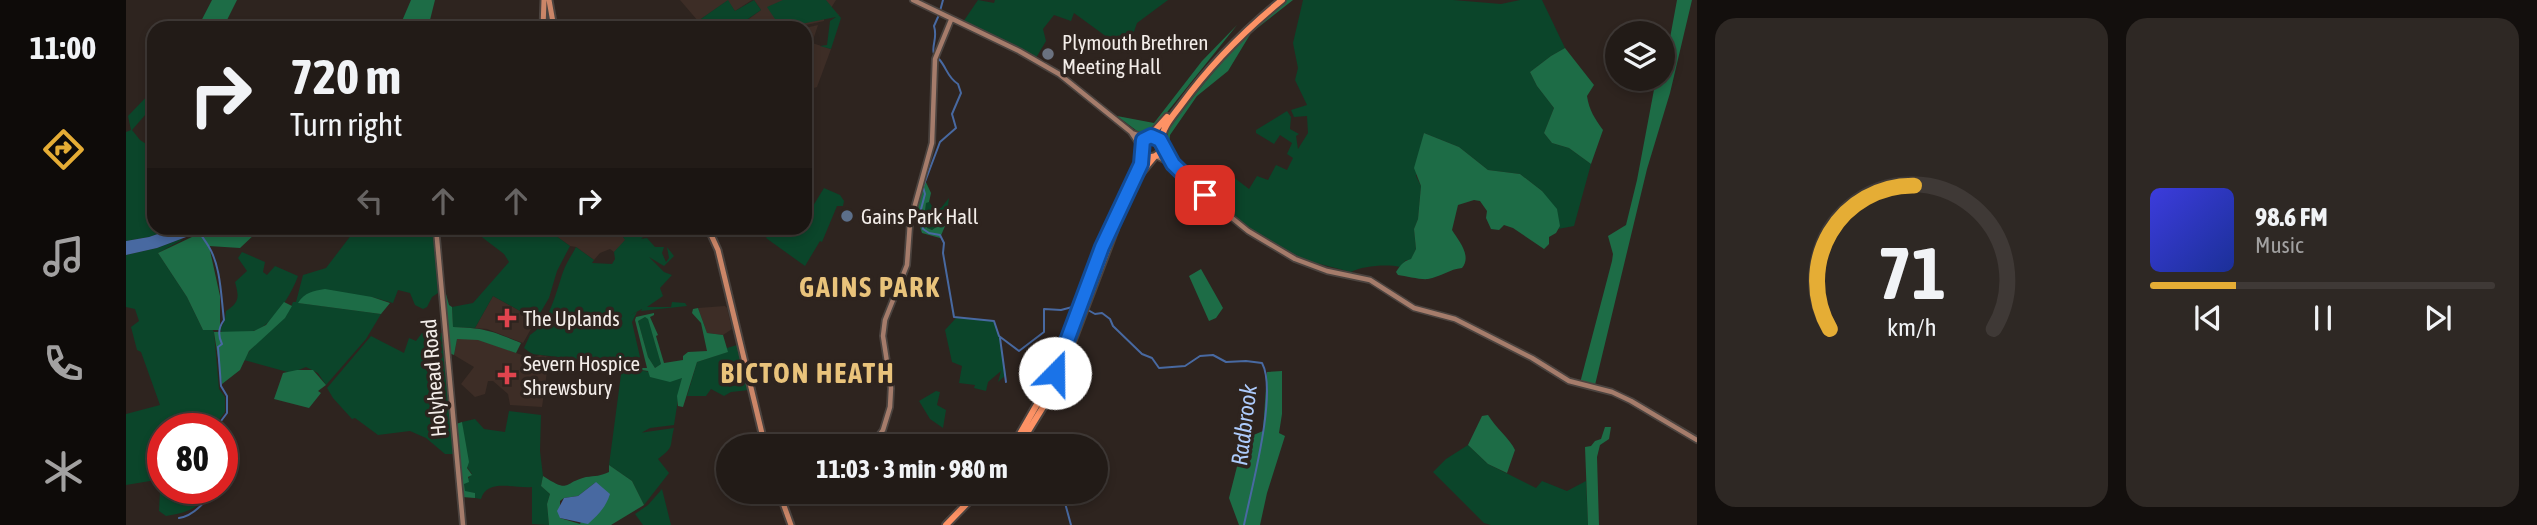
<!DOCTYPE html>
<html lang="en">
<head>
<meta charset="utf-8">
<style>
	:root { --surface:#221b17; --page:#2e2824; --text:#f1f3f6; --muted:#a2a1a1; --line:#3f3936; --accent:#e5ad35 }
	body { margin:0; font-family:"Asap Condensed",sans-serif; background:var(--page); color:var(--text); height:100vh; display:flex; flex-direction:column; font-size:26px; white-space:nowrap }
	* { box-sizing:border-box; margin:0 }
	p { font-size:23px; color:var(--muted) }
	.icon { flex:none; width:38px; height:38px; fill:none; stroke:currentColor; stroke-width:2; stroke-linecap:round; stroke-linejoin:round }
	.map { position:relative; flex:1; overflow:hidden }
	.details { display:flex; flex-direction:column; gap:18px; padding:18px; background:#130f0d; width:840px }
	.details>* { flex:none }
	.banner { position:absolute; left:21px; top:21px; width:665px; height:214px; border-radius:21px; box-shadow:0 4px 10px #0003,0 0 0 2px var(--line); background:#221b17; color:var(--text); overflow:hidden }
	.controls { position:absolute; left:1479px; top:21px; display:grid; gap:14px }
	.controls a { display:grid; place-items:center; width:70px; height:70px; border-radius:50%; background:var(--surface); box-shadow:0 4px 10px #0003,0 0 0 2px var(--line); font-size:35px }
	.speed { position:absolute; left:21px; top:413px; display:flex; gap:14px; font-size:35px; font-weight:700; text-align:center }
	.speed>* { display:grid; place-content:center; width:91px; height:91px; border-radius:50%; background:var(--surface); box-shadow:0 4px 10px #0003,0 0 0 2px var(--line); line-height:1 }
	.speed .limit { border:10px solid #d22; background:#fff; color:#111 }
	.pin { position:absolute; display:grid; place-items:center; width:60px; height:60px; color:#fff; margin:-30px; border-radius:14px; box-shadow:0 4px 10px #0006 }
	.me { position:absolute; width:77px; margin:-38px; rotate:22deg; stroke-linejoin:round; filter:drop-shadow(0 0 5px #0008) }
	.turn { display:flex; align-items:center; gap:24px; height:147px; padding:0 28px; font-size:32px }
	.turn .icon { width:91px; height:91px; stroke-width:2.5 }
	.turn b { display:block; font-size:49px; line-height:60px }
	.lanes { display:flex; align-items:center; height:66px; padding:0 28px; background:#0003; justify-content:center; gap:35px; direction:ltr }
	.lanes .off { opacity:.35 }
	.details .card { flex:1; display:flex; flex-direction:column; justify-content:center; gap:10px; min-width:0; padding:0 24px; border-radius:21px; background:var(--page) }
	.details .dial { align-items:center; gap:0 }
	.dial svg { height:182px; overflow:visible; fill:none; stroke:var(--line); stroke-width:7; stroke-linecap:round; text-anchor:middle }
	.dial text { fill:var(--text); stroke:none }
	.song { display:flex; align-items:center; gap:21px }
	.cover { width:84px; height:84px; border-radius:10px; background:linear-gradient(135deg,hsl(240 70% 55%),hsl(230 70% 35%)) }
	.played { height:7px; border-radius:4px; background:linear-gradient(90deg,var(--accent) 25%,var(--line) 25%) }
	.keys { display:flex; justify-content:space-around; direction:ltr }
	.details .tiles { flex:1; display:grid; gap:18px; grid-template-columns:repeat(2,1fr) }
	.trip { position:absolute; left:590px; top:434px; width:392px; height:70px; border-radius:35px; background:var(--surface); box-shadow:0 4px 10px #0003,0 0 0 2px var(--line); font-weight:700; line-height:70px; text-align:center }
	main { display:flex; flex:1; min-height:0 }
	.menu { display:flex; flex-direction:column; width:126px; justify-content:space-around; align-items:center; background:#0e0b09; color:var(--muted) }
	.menu .icon { width:49px; height:49px }
	.menu .selected { color:var(--accent) }
	.menu b { font-size:32px; color:var(--text) }
	.map>svg:first-child { display:block }
</style>
</head>
<body>
<main>
<nav class="menu">
<b>11:00</b>
<svg class="icon selected" aria-label="directions" viewBox="0 0 24 24"><path d="M12 3l9 9-9 9-9-9zM9 14v-3h6M13 9l2 2-2 2"/></svg>
<svg class="icon" aria-label="music" viewBox="0 0 24 24"><path d="M9 18V5l10-2v13"/><circle cx="6" cy="18" r="3"/><circle cx="16" cy="16" r="3"/></svg>
<svg class="icon" aria-label="phone" viewBox="0 0 24 24"><path d="M5 4h4l2 5-3 2q2 4 5 5l2-3 5 2v4C11 20 4 13 5 4z"/></svg>
<svg class="icon" aria-label="climate" viewBox="0 0 24 24"><path d="M12 3v18M4 7l16 10M4 17L20 7"/></svg>
</nav>
<div class="map">
<svg width="1571" height="525" viewBox="0 0 1571 525">
	<rect width="100%" height="100%" fill="#2e241f"/>
	<path fill="#3d2d26" d="M554 0H626L609 11 601 1 572 21Z
		M628 0H710L705 8 713 15 698 18V21L675 26 677 28H620L616 24 635 10Z
		M692 25 686 43 705 49 691 87 679 91V28Z
		M419 228H502L497 237 500 239 494 247 488 252 484 249 474 253 468 260 450 247 444 246Z
		M367 296 410 320 397 343 361 329 349 328Z
		M599 306 601 308 606 329 597 335 581 333 572 308Z
		M331 339H352L404 358 414 355 423 357 416 407 384 405 382 394 367 381H362L359 394 349 397 335 384 348 367 328 355Z"/>
	<path fill="#0b452a" d="M602 0 609 11 628 0 635 10 616 23 620 28H578L572 21Z
		M657 0H700L715 18 705 49 694 46 701 45 704 21 710 17 655 28 641 7Z
		M852 0 868 3 869 0H1042L1011 23 1004 43 996 48 948 13 945 21 928 15 917 29 920 41 910 58 837 22Z
		M1177 0H1327L1375 4 1394 0H1416L1439 48 1425 56 1404 72 1411 86 1428 108 1418 133 1426 143 1443 148 1465 164 1448 226 1432 229 1434 226 1416 191 1394 174 1362 170 1333 147 1298 133 1290 176 1295 186 1292 219 1288 229 1290 249 1285 260H1280L1274 267C1261 264 1236 266 1225 272L1178 260 1129 233 1090 202 1079 182 1097 169 1123 189 1131 176 1142 180 1150 165 1161 170 1167 158 1161 154 1166 143 1154 135 1148 144 1130 133V130L1161 111 1165 117 1164 129 1173 134 1170 136 1172 149 1182 133 1181 116 1168 117 1165 110 1181 105 1169 80 1172 68 1167 43Z
		M28 89V109L20 114 6 130 14 140 28 149V228H49L23 237 0 241V132L5 130 2 116Z
		M698 188 714 195 718 201 717 206H711L696 242 694 241 679 266 640 238 646 228H679V219Z
		M823 198 819 226 816 223 806 230 801 228 798 219 800 203 803 201 807 208H815Z
		M239 228H307L312 293 306 297 301 307 297 309 289 305 284 293 272 290 267 303 246 297 173 303 255 314 240 339 200 385 192 373 180 367 165 373 118 360C129 337 157 328 167 302H170L177 275 200 268 226 234Z
		M344 228H419L444 246 431 271 423 298 410 320 367 296 349 328 327 327 326 307 347 303 383 262 378 254Z
		M502 228 507 233 515 228 518 236 515 239 521 238 529 247H538L536 253 540 262 543 258 541 247 548 256 538 266 523 257 538 272 546 275 534 288 537 296 521 307H545L546 302 559 303 561 306 515 311 516 309 503 316 511 312 506 322 514 357C508 364 499 360 492 366L467 361 406 354 398 348 404 335C424 323 430 292 437 272 440 263 446 255 450 247L468 260 466 263 486 264 489 259 488 252 499 240 497 237Z
		M55 239 56 240 32 253 61 297 77 330 86 329 88 332 93 389 99 397V412L86 429H37V488H80L79 499C67 511 57 513 40 516L33 511 35 470 24 481 0 485V414L34 405 15 352 11 350 5 327 13 321 9 309 0 307V255L31 248Z
		M116 252 139 262 137 272 141 275 149 266 172 276C166 293 148 323 131 330 121 333 107 332 96 332L94 330 99 320 100 311C114 302 113 297 109 282L121 271 112 258Z
		M519 317 522 318 535 364 529 368 522 357 512 321Z
		M830 318 868 321 873 336 880 375 872 382 875 371 862 382 860 391 848 388 849 385 833 383 836 366 826 362 819 330Z
		M296 333H317L329 454H319L300 438 284 431 252 435 229 418 226 419 207 398 201 388 245 336 278 353 283 338 290 341Z
		M611 345 617 370 601 374 603 387 611 385 619 377 623 390 605 392 598 396 585 389 580 396H561L571 362 601 352V348Z
		M496 367 557 378C552 394 551 408 548 425L524 428 515 433 499 435 548 428C543 448 549 446 532 459L543 473 518 505 506 481 483 465Z
		M810 391 814 392 811 405 820 410 817 428 804 419 793 401Z
		M383 411 415 415 414 451 417 476 415 486 424 494 421 504 423 525 406 524V487C390 489 361 478 355 499L349 498 348 493 339 492 338 483 346 474 341 467 336 422 349 419 358 429 379 432Z
		M1342 445 1362 464 1410 488 1416 481 1441 491 1460 481 1462 525H1365L1358 523 1307 472 1320 459Z
		M536 489 545 525H517L509 514 522 505Z"/>
	<path fill="#1d6c46" fill-rule="evenodd" d="M86 0H111L97 28 72 27Z
		M285 0H309L302 28H273Z
		M1160 0H1167L1125 33 1102 71 1071 96 1044 135 1043 147 1052 160 1064 173 1070 170 1074 179 1070 181C1052 165 1035 155 1043 129 1078 81 1114 38 1160 0Z
		M1551 0H1566L1544 93 1521 169 1469 385 1454 383 1486 261 1487 254 1482 236 1500 225 1511 180 1530 79H1536L1537 58 1544 38Z
		M1111 25 1026 131 1015 134 991 116 1028 123 1076 61Z
		M1439 48 1468 85 1461 96C1463 110 1469 119 1477 130L1465 164 1443 148 1426 143 1418 133 1428 108 1411 86 1404 72 1425 56Z
		M1298 133 1333 147 1362 170 1394 174 1416 191 1431 209 1434 226 1430 233 1423 237V244L1418 249 1387 228 1378 225 1373 230 1365 229 1360 218 1361 211 1354 201 1348 200 1332 205 1326 230C1333 241 1346 256 1336 268 1324 269 1314 277 1302 279 1295 280 1280 276 1272 275L1270 272C1274 266 1277 261 1285 259L1290 249 1288 229 1292 219 1295 186 1288 168Z
		M798 178 805 193 803 202 800 203 798 219 801 228 806 230 816 223 819 226 814 238 796 233 789 211Z
		M85 228H149L143 234 131 232 114 248 83 246 94 296V330H77L61 297 32 253Z
		M1075 269 1097 308 1090 318 1083 321 1063 276Z
		M199 289 246 297 264 303 255 314 172 303C179 292 187 291 199 289Z
		M320 294 323 305 326 307 327 327C359 328 366 331 395 343L390 353 352 340 331 339 328 355 323 353 318 295Z
		M158 302 166 306 159 318 123 351 114 370 96 384 88 332 128 331 140 325Z
		M572 308 581 333 597 335 602 352 571 362 557 407 552 406 551 396 556 378 544 382 524 377 522 371 496 367 511 364 512 368H521L509 320 510 317 528 313V315L524 317 532 335 530 336 538 363 557 360V356L562 352 581 351 575 323 566 313 567 309ZM519 317 522 319 535 364 529 368 522 357 512 321Z
		M171 370H187L200 385 192 391 195 393 183 408 148 399 157 373Z
		M1156 371V414L1153 433 1159 436 1141 493 1134 525H1113L1103 498 1118 439 1137 431 1141 372Z
		M1362 415C1370 428 1384 439 1389 450L1381 473 1362 464 1342 445 1356 416Z
		M336 422 343 462 341 468 346 475 342 477 343 482 338 484 339 491 349 493V498L336 497 330 424Z
		M1479 427H1485L1483 439 1474 445 1471 457 1473 525H1462L1459 447 1465 446 1469 441 1475 439Z
		M483 465 506 481 518 505 485 525H423L421 504 424 494 415 486 417 476C445 494 436 483 460 477 469 476 475 476 483 472ZM470 482 454 524 434 518V501L438 498 452 496Z"/>
	<path fill="#4869a1" d="M49 228H84L31 248 0 255V241L23 237Z
		M470 482 484 494C480 507 472 515 462 524L434 518 431 511 438 498 452 496Z"/>
	<g fill="none" stroke-linecap="round" stroke-linejoin="round">
		<path stroke="#4869a1" stroke-width="2" d="M814 11 817 0
			M808 54C805 46 812 39 808 26L812 17
			M813 59C821 68 821 77 832 84L835 93 826 114 830 128 814 142 797 187 799 194 794 213 797 229 803 233 814 235 818 243 817 253 828 317 868 321 873 336 893 351 918 332V309L935 310 950 306
			M71 228C75 236 79 240 83 247 95 267 95 297 98 320 92 328 92 336 96 344L92 347 95 386 101 396V413L89 429
			M962 310 969 314 976 313 984 319 987 326 1016 354 1026 358 1033 368 1059 366 1074 356 1087 355 1100 362 1120 361 1136 363C1152 392 1125 490 1118 525
			M874 338 880 382
			M936 492 945 525
			M53 518C68 516 81 500 89 488"/>
		<g stroke="#4b433f" stroke-width="8">
			<path id="secondary" d="M787 0 893 51 933 74 1005 132 1015 147
				M1006 133 1020 138
				M1036 145 1045 162
				M1030 156 1047 164 1095 209 1122 231 1169 259 1201 271 1244 280 1288 308 1329 319 1406 358 1443 381 1486 392 1505 401 1571 440
				M310 228 337 525
				M745 446 757 430 764 407 765 388 757 336 759 320 781 265 784 223 806 143 809 59 825 20"/>
		</g>
		<g stroke="#4b433f" stroke-width="9">
			<path id="primary" d="M423 0 428 28
				M417 28 418 0
				M582 228 592 250 639 446
				M653 492 665 525"/>
		</g>
		<g stroke="#4b433f" stroke-width="10">
			<path id="highway" d="M1015 147a10 10 0 1 1 20 0a10 10 0 1 1-20 0Z
				M1023 137 1041 117
				M1035 142C1036 127 1047 116 1055 105 1084 65 1118 31 1156 0
				M1014 174 1028 157
				M943 350 989 229
				M887 446 929 373 976 247 1015 164 1017 152
				M893 446 922 399 934 373
				M820 525 852 492"/>
		</g>
		<use href="#secondary" stroke="#a57c6b" stroke-width="4.5"/>
		<use href="#primary" stroke="#cb8668" stroke-width="5"/>
		<use href="#highway" stroke="#fd9265" stroke-width="6"/>
	</g>
	<g fill="none" stroke-linecap="round" stroke-linejoin="round">
		<g stroke="#114b97" stroke-width="18">
			<path id="route" d="M929 373 976 247 1015 164 1017 140 1025 136 1034 140 1047 164 1079 195"/>
		</g>
		<use href="#route" stroke="#1a73e8" stroke-width="12"/>
	</g>
	<circle fill="#6b7280" stroke="#2e241f" stroke-width="2.5" cx="922" cy="54" r="7"/>
	<circle fill="#5c6f8a" stroke="#2e241f" stroke-width="2.5" cx="721" cy="216" r="7"/>
	<g fill="#e0444e" stroke="#2e241f" stroke-width="2.5">
		<path d="M377.5 307.5h7v7h7v7h-7v7h-7v-7h-7v-7h7z"/>
		<path d="M377.5 364.5h7v7h7v7h-7v7h-7v-7h-7v-7h7z"/>
	</g>
	<g text-anchor="middle" dominant-baseline="central" stroke-width="7" stroke-linejoin="round" paint-order="stroke">
		<g font-size="21" fill="#f3ede9" stroke="#2e241f" text-anchor="start">
			<text x="936" y="42">Plymouth Brethren<tspan x="936" dy="24">Meeting Hall</tspan></text>
			<text x="735" y="216">Gains Park Hall</text>
			<text x="397" y="318">The Uplands</text>
			<text x="397" y="363">Severn Hospice<tspan x="397" dy="24">Shrewsbury</tspan></text>
		</g>
		<g font-size="21" fill="#f3ede9" stroke="#2e241f">
			<text transform="translate(307 378) rotate(-95)">Holyhead Road</text>
		</g>
		<g font-size="23" font-style="italic" fill="#adcbfc" stroke="#2e241f">
			<text transform="translate(1118 425) rotate(-83)">Radbrook</text>
		</g>
		<g font-size="28" font-weight="bold" letter-spacing="2" fill="#e9c37b" stroke="#2e241f">
			<text x="744" y="287">GAINS PARK</text>
			<text x="682" y="373">BICTON HEATH</text>
		</g>
	</g>
</svg>
<div class="controls">
<a><svg class="icon" aria-label="layers" viewBox="0 0 24 24"><path d="M12 4l9 5-9 5-9-5zM3 14l9 5 9-5"/></svg></a>
</div>
<div class="speed"><div class="limit">80</div></div>
<div class="pin" style="left:1079px;top:195px;background:#d93025"><svg class="icon" aria-label="arrive" viewBox="0 0 24 24"><path d="M6 21V4h12l-3 4 3 4H6"/></svg></div>
<svg class="me" style="left:929px;top:373px" viewBox="-20 -20 40 40"><circle r="19" fill="#fff"/><path d="M0-13L10 11 0 6-10 11z" fill="#1a73e8"/></svg>
<div class="trip">11:03 · 3 min · 980 m</div>
<div class="banner">
<div class="turn"><svg class="icon" aria-label="right" viewBox="0 0 24 24"><path d="M7 20v-9h11M14 6l5 5-5 5"/></svg><div><b>720 m</b>Turn right</div></div>
<div class="lanes"><svg class="icon off" aria-label="left" viewBox="0 0 24 24"><path d="M17 20v-9H6M10 6l-5 5 5 5"/></svg><svg class="icon off" aria-label="ahead" viewBox="0 0 24 24"><path d="M12 20V5M6 11l6-6 6 6"/></svg><svg class="icon off" aria-label="ahead" viewBox="0 0 24 24"><path d="M12 20V5M6 11l6-6 6 6"/></svg><svg class="icon" aria-label="right" viewBox="0 0 24 24"><path d="M7 20v-9h11M14 6l5 5-5 5"/></svg></div>
</div>
</div>
<section class="details">
<div class="tiles">
<div class="card dial"><svg viewBox="0 0 100 80">
<path d="M14 69A42 42 0 1 1 86 69"/>
<path d="M14 69A42 42 0 0 1 51 6" stroke="#e5ad35"/>
<text x="50" y="56" font-size="32" font-weight="700">71</text>
<text x="50" y="72" font-size="11">km/h</text>
</svg></div>
<div class="card">
<div class="song"><i class="cover"></i><div><b>98.6 FM</b><p>Music</p></div></div>
<div class="played"></div>
<div class="keys"><svg class="icon" aria-label="previous" viewBox="0 0 24 24"><path d="M18 5L8 12l10 7zM5 5v14"/></svg><svg class="icon" aria-label="pause" viewBox="0 0 24 24"><path d="M8 5v14M16 5v14"/></svg><svg class="icon" aria-label="next" viewBox="0 0 24 24"><path d="M6 5l10 7-10 7zM19 5v14"/></svg></div>
</div>
</div>
</section>
</main>
</body>
</html>
